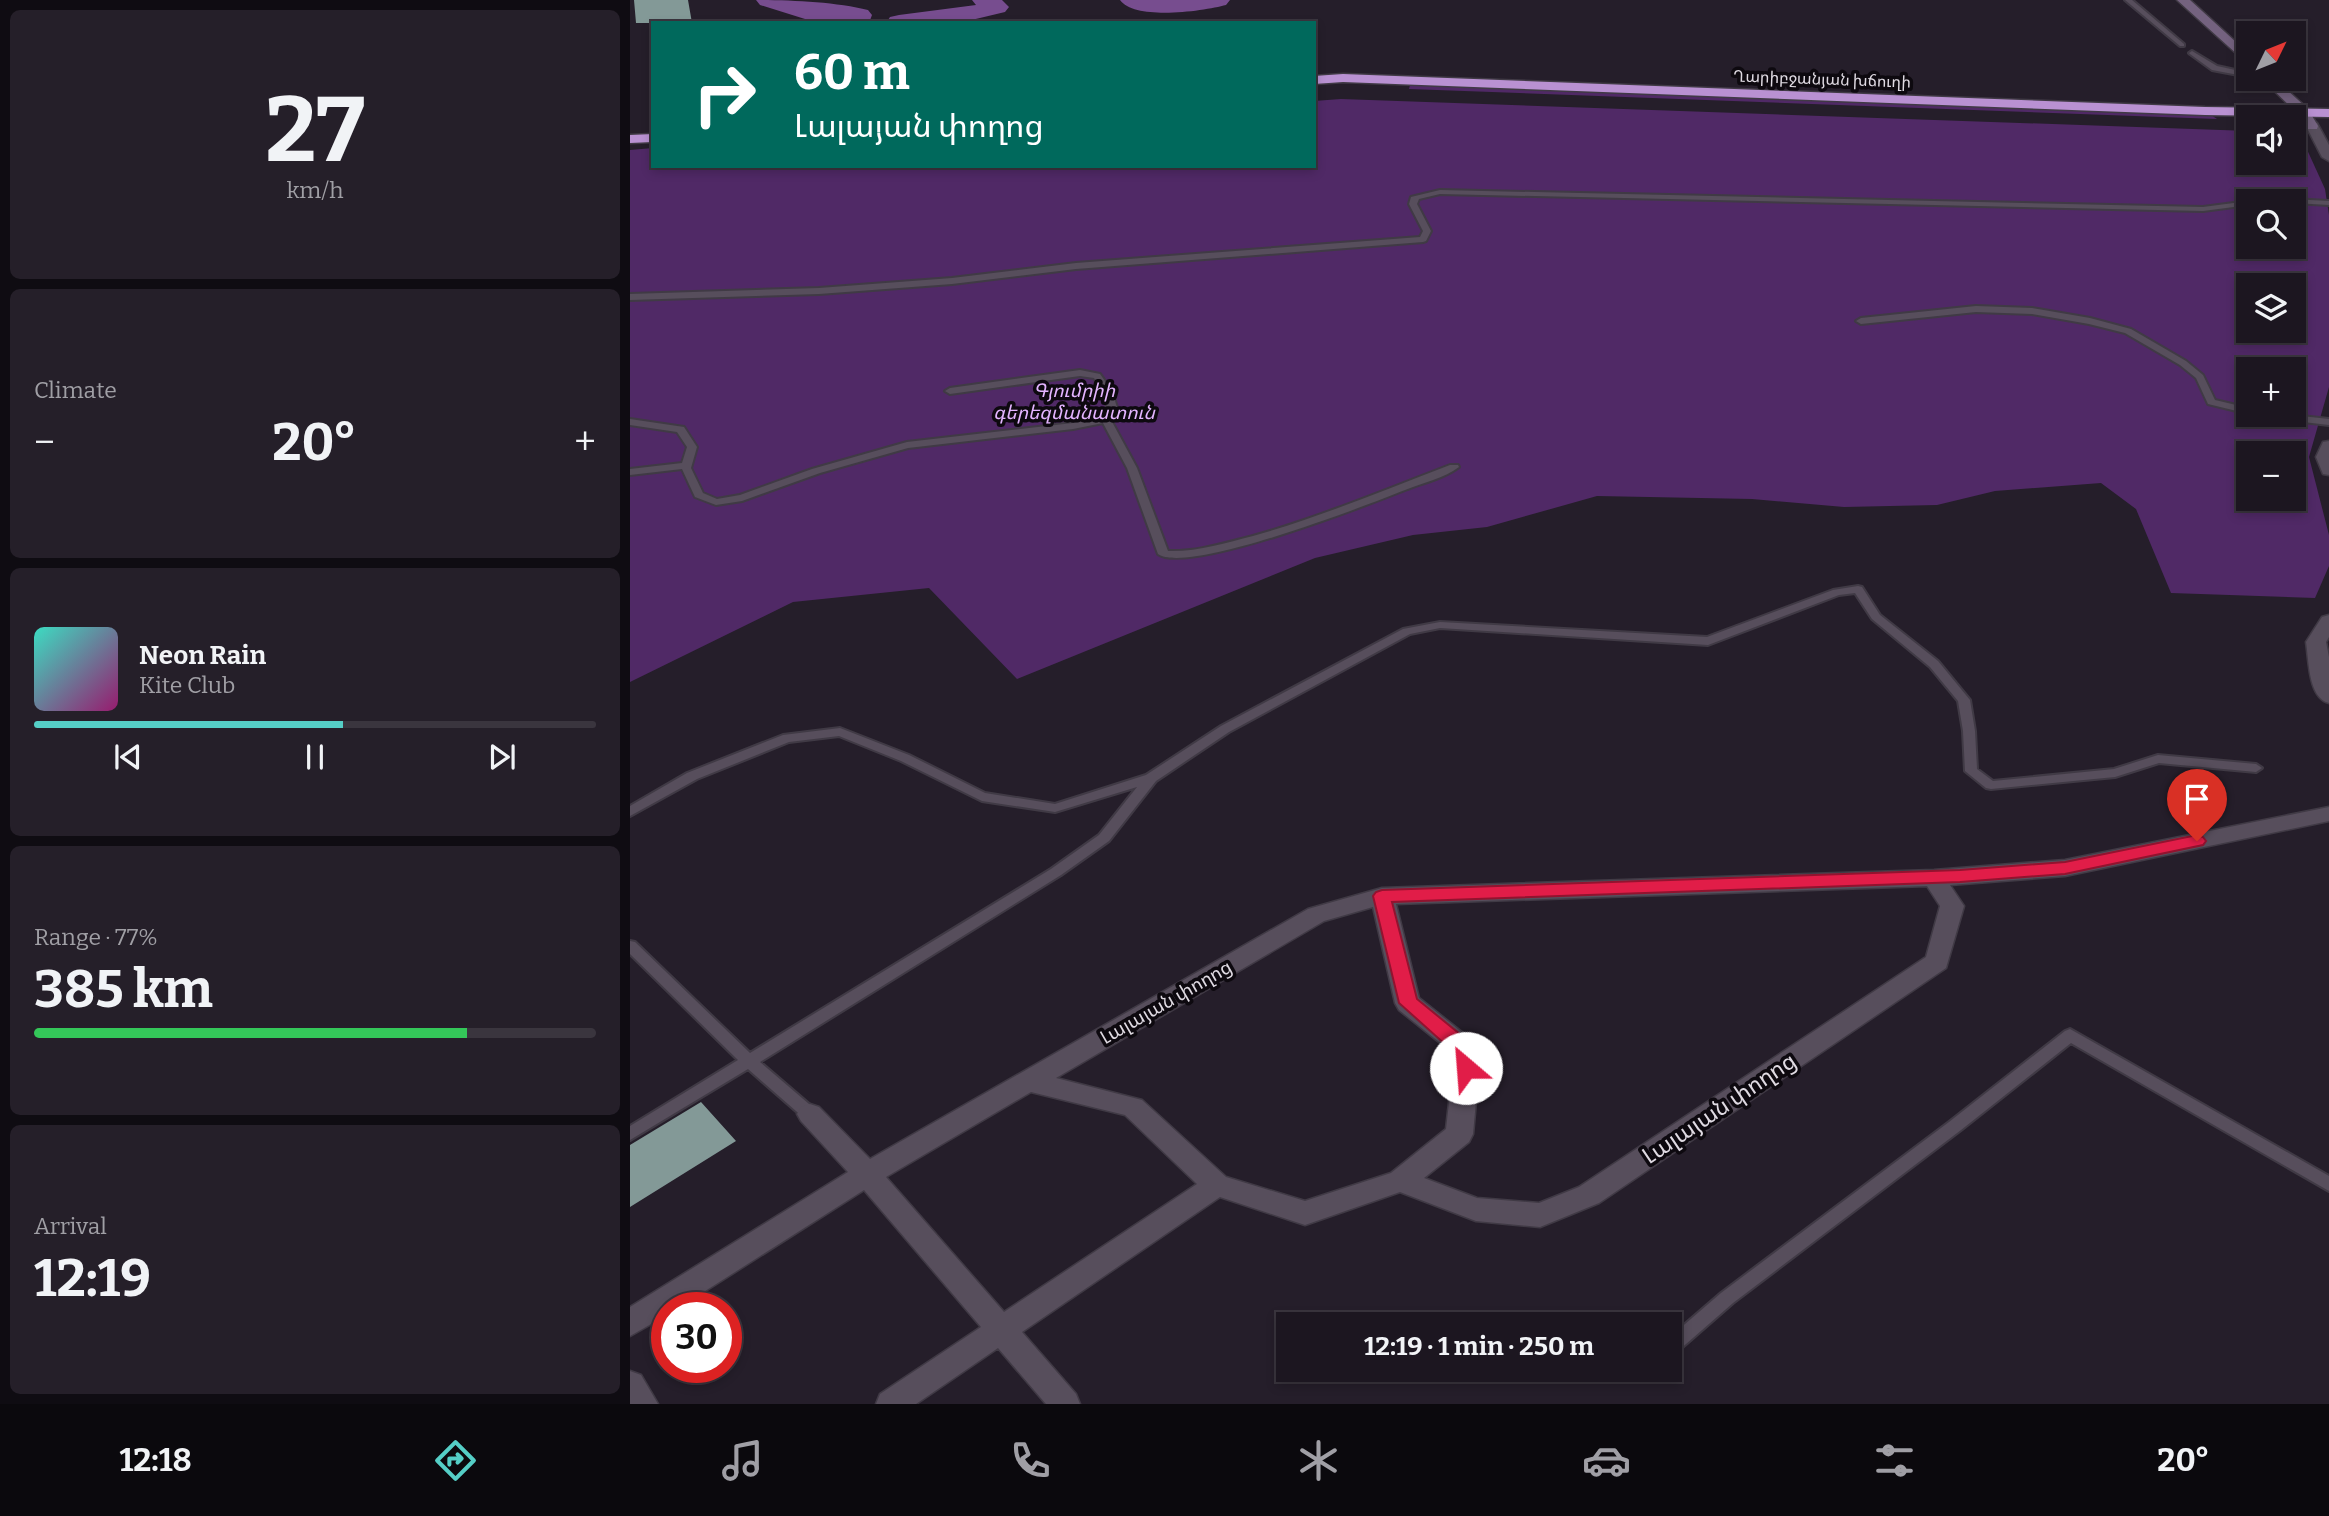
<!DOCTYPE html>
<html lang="en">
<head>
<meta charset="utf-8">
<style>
	:root { --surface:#1c1620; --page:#251f29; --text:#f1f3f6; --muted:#a09fa5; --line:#3a353e; --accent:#55cec6 }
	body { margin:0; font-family:Bitter,"Noto Sans Armenian",serif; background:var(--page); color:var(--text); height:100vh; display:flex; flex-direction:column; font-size:26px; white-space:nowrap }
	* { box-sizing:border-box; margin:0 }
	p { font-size:23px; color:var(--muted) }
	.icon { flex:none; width:38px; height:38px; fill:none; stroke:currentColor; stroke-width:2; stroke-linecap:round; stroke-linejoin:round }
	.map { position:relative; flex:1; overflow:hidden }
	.drawer { display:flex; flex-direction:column; gap:10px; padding:10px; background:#0f0c12; width:630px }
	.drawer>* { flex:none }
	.top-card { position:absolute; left:21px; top:21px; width:665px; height:147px; border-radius:0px; box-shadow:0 4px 10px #0003,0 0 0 2px var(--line); background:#00695c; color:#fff; overflow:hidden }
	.needle { width:46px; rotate:47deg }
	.controls { position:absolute; left:1606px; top:21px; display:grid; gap:14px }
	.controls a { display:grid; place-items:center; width:70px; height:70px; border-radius:0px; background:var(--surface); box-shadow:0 4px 10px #0003,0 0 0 2px var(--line); font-size:35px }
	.speed { position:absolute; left:21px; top:1292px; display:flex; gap:14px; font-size:35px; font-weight:700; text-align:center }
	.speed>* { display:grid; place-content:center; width:91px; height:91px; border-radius:50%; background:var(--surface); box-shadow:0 4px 10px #0003,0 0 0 2px var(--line); line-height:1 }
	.speed .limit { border:10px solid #d22; background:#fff; color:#111 }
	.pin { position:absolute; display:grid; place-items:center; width:60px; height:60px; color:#fff; margin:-72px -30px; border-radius:50% 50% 50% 0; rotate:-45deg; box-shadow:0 0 7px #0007 }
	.pin .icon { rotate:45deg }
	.me { position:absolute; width:77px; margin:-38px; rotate:333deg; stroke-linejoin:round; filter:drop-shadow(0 0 5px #0008) }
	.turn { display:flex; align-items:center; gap:24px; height:147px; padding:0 28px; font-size:32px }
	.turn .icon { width:91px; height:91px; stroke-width:2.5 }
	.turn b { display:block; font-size:49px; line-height:60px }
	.big { font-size:52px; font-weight:700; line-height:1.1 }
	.drawer .widget { flex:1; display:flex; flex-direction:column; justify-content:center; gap:10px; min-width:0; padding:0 24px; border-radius:10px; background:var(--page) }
	.drawer .dial { align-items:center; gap:0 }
	.dial b { font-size:91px; line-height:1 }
	.song { display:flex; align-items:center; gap:21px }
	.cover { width:84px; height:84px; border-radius:10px; background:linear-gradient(135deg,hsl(170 70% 55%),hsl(320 70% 35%)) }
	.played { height:7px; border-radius:4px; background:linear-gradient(90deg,var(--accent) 55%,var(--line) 55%) }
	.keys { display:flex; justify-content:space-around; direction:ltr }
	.heat { display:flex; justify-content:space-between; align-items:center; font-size:38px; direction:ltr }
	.charge { height:10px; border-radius:5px; background:linear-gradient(90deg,#34c759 77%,var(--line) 0) }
	.trip { position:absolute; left:646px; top:1312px; width:406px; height:70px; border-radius:0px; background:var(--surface); box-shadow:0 4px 10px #0003,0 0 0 2px var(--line); font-weight:700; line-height:70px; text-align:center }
	.dock { display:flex; height:112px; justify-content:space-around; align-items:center; background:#0b090d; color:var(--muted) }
	.dock .icon { width:49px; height:49px }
	.dock .current { color:var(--accent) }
	.dock b { font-size:32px; color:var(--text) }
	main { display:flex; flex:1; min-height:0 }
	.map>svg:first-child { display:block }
</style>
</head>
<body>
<main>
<section class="drawer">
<div class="widget dial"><b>27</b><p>km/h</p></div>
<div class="widget"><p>Climate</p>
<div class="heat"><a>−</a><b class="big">20°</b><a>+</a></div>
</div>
<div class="widget">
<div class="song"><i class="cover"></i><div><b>Neon Rain</b><p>Kite Club</p></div></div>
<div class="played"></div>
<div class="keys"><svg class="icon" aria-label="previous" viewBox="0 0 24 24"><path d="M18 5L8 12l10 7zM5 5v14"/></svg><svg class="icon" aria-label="pause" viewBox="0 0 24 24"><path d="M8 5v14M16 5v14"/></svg><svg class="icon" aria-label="next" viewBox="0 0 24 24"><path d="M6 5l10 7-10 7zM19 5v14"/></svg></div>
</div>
<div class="widget"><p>Range · 77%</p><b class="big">385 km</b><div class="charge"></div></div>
<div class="widget"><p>Arrival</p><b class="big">12:19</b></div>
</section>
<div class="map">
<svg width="1699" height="1404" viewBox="0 0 1699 1404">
	<rect width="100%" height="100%" fill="#251e2a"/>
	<path fill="#502966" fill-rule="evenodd" d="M780 85 1581 115 1587 119 779 89Z
		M711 99 1619 131V163H1664V132H1669L1695 189 1699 215V387L1679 457 1699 535V566L1685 598 1541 593 1506 509 1471 483 1365 491 1307 505 1214 507 1122 499 967 496 857 527 783 535 685 558 387 679 299 588 163 602 0 682V150L23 148V166H684V101ZM1619 201H1664V247H1619ZM1619 285H1664V331H1619ZM1619 369H1664V415H1619ZM1619 453H1664V499H1619Z"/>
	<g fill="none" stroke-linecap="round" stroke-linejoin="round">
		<path fill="#774d8f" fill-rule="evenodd" d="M126 0C159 0 207 2 238 10L242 15 239 23 175 19 130 5Z
			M342 0H372L379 7 375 12 329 23H256L260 17 269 15 346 5Z
			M490 0H600L596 5C574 11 505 21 490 0Z"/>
	</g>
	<path fill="#839997" d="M4 0H58L62 23H6Z
		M71 1102 106 1141 0 1207V1145Z"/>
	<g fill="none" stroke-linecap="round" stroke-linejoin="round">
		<g stroke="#403a45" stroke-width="4">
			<path id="lane" d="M1495 0H1502L1554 44V46H1550Z
				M1562 51 1587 66 1619 73V77L1582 70 1560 54 1559 53Z
				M810 190 1573 207 1619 201H1622H1619V205L1573 211 810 194 789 199 787 204 801 231 796 241 793 242 446 269 322 284 189 294 0 300V294L189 288 322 278 446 263 790 237 793 231 779 204 781 197Z
				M1643 199H1648L1652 201H1642Z
				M1661 199 1699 201V205L1664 203V201H1660Z
				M1346 306 1402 308 1460 318 1501 329 1556 361 1573 375 1585 400 1619 408V414L1578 404 1566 378 1550 365 1495 333 1459 324 1402 314 1346 312 1231 324 1226 321 1231 318Z
				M450 370 470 374 482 391 489 414 481 420 507 468 538 551C567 552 595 543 623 536 690 517 755 490 820 465H828L829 467C815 478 792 483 775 490 737 505 558 575 528 554L497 468 473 423 443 429 278 448 190 473 112 501 86 505 65 497 52 469 0 475V469L52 463 57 447 47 432 0 425V419L54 427 67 447 61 468 73 493 87 499 110 495 182 469 277 442 443 423 473 417 479 413 472 391 464 378 450 376 320 394 315 391 320 388Z
				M1633 415H1662L1699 419V425L1638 418Z
				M1228 586 1232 587 1250 615 1308 661 1340 700 1345 731 1347 769 1363 781 1484 769 1528 755 1626 764 1632 768 1626 772 1529 763 1485 777 1361 789 1356 788 1335 771 1333 731 1328 701 1300 667 1242 619 1225 593 1209 595 1078 645 810 628 780 634 599 732 526 781 479 841 431 875 130 1062 186 1110 188 1114 186 1118 180 1120 174 1118 118 1069 0 1140V1126L108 1060 0 954V941L5 942 120 1053 421 869 469 835 507 787 425 812 352 801 271 761 209 736 159 742 67 779 0 816V806L57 773 153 735 210 728 279 755 355 793 425 804 516 775 591 726 773 629 810 622 1077 637 1203 590Z
				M1440 1029 1699 1176V1191L1441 1043 1331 1130 1103 1303 1048 1351 1040 1353V1337L1091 1293 1319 1122 1435 1031Z"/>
		</g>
		<g stroke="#403a45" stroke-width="3">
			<path id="street" d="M1682 122 1687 123 1699 145V161L1692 157 1676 126Z
				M1699 441V475L1693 474 1686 457 1693 442Z
				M1699 615V637L1696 642 1699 657V703C1678 698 1679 660 1676 642L1692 617Z
				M1699 807V821L1435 876 1320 885 1334 906 1316 968 969 1203 910 1227 846 1221 770 1192 675 1225 590 1197 392 1332 446 1394 450 1404H416L368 1348 286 1404H246L250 1394 351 1327 234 1190 50 1307H37V1315L0 1336V1307L218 1172 171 1121 167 1114 171 1107 180 1104 189 1107 240 1159 678 909 752 888 1304 870 1435 860ZM1297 886 1310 906 1296 957 949 1187 909 1203 847 1198 794 1178 839 1142 843 1134 849 1068 833 1033 789 998 766 904ZM743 907 765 1003 769 1010 814 1046 823 1068 816 1129 761 1173 675 1201 596 1177 512 1100 426 1078 694 921ZM401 1092 495 1115 567 1184 374 1312 256 1177Z
				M0 1371 11 1375 28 1404H0Z"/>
		</g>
		<g stroke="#403a45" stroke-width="3">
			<path id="secondary" d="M1547 0H1560L1619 54V65Z
				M1632 79H1645L1678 109 1688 126 1687 129H1677L1668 114Z"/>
		</g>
		<g stroke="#403a45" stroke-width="3">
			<path id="highway" d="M713 74 1575 107 1699 109V117L1575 115 713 82 684 84V76Z
				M23 134V142L0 143V135Z"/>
		</g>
		<use href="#lane" fill="#574e5c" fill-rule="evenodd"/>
		<use href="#street" fill="#574e5c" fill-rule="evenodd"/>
		<use href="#secondary" fill="#74627f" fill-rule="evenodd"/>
		<use href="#highway" fill="#b991d2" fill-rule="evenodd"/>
	</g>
	<path fill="#e11d48" stroke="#92132f" stroke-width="2" d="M1567 835 1573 837 1576 841 1573 845 1435 874 1330 882 762 902 787 999 831 1035 846 1068 843 1074 836 1076 829 1074 816 1045 769 1003 743 896 746 892 752 890 1330 870 1435 862Z"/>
	<g text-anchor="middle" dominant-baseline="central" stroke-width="7" stroke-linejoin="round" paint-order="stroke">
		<g font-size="16" fill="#dfdae2" stroke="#0d090f">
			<text transform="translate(1192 79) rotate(2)">Ղարիբջանյան խճուղի</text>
		</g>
		<g font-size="19" font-style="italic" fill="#e3b4ff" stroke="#0d090f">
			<text x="444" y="390">Գյումրիի<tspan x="444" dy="22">գերեզմանատուն</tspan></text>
		</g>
		<g font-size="19" fill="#dfdae2" stroke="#0d090f">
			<text transform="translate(536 1002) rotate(-30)">Լալայան փողոց</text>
		</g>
		<g font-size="23" fill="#dfdae2" stroke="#0d090f">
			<text transform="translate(1089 1108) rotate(-34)">Լալայան փողոց</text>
		</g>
	</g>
</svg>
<div class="controls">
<a><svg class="needle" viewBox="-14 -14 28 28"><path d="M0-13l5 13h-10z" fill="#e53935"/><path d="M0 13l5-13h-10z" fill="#a09fa5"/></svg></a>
<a><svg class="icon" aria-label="sound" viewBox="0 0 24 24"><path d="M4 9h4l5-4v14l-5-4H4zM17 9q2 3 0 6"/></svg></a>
<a><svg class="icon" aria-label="search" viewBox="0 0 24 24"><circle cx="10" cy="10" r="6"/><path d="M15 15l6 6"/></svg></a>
<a><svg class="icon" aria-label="layers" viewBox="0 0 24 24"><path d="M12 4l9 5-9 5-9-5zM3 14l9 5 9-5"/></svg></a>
<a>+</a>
<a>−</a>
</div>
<div class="speed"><div class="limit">30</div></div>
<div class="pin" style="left:1567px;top:841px;background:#d93025"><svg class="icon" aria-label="arrive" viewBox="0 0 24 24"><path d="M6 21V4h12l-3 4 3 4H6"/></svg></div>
<svg class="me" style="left:836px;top:1068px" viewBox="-20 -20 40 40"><circle r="19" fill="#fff"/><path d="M0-13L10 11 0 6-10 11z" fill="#e11d48"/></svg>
<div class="trip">12:19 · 1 min · 250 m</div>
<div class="top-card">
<div class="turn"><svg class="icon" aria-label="right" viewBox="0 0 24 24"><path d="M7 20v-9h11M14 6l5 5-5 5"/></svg><div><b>60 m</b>Լալայան փողոց</div></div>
</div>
</div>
</main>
<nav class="dock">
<b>12:18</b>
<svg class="icon current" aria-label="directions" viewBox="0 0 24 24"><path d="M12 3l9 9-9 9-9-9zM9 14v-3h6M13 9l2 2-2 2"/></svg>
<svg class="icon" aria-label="music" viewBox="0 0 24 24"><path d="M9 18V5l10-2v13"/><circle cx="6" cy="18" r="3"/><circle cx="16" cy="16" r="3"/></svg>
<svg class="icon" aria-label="phone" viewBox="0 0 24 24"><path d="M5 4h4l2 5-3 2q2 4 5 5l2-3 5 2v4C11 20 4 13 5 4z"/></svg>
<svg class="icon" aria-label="climate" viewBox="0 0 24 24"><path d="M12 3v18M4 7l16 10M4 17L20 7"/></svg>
<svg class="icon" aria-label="car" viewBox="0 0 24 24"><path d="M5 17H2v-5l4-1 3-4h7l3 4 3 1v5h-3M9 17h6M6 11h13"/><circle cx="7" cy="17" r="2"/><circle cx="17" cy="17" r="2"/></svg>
<svg class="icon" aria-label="filters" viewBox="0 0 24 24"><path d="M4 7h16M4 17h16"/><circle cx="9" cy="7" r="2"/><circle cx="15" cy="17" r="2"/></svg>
<b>20°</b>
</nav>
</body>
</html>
